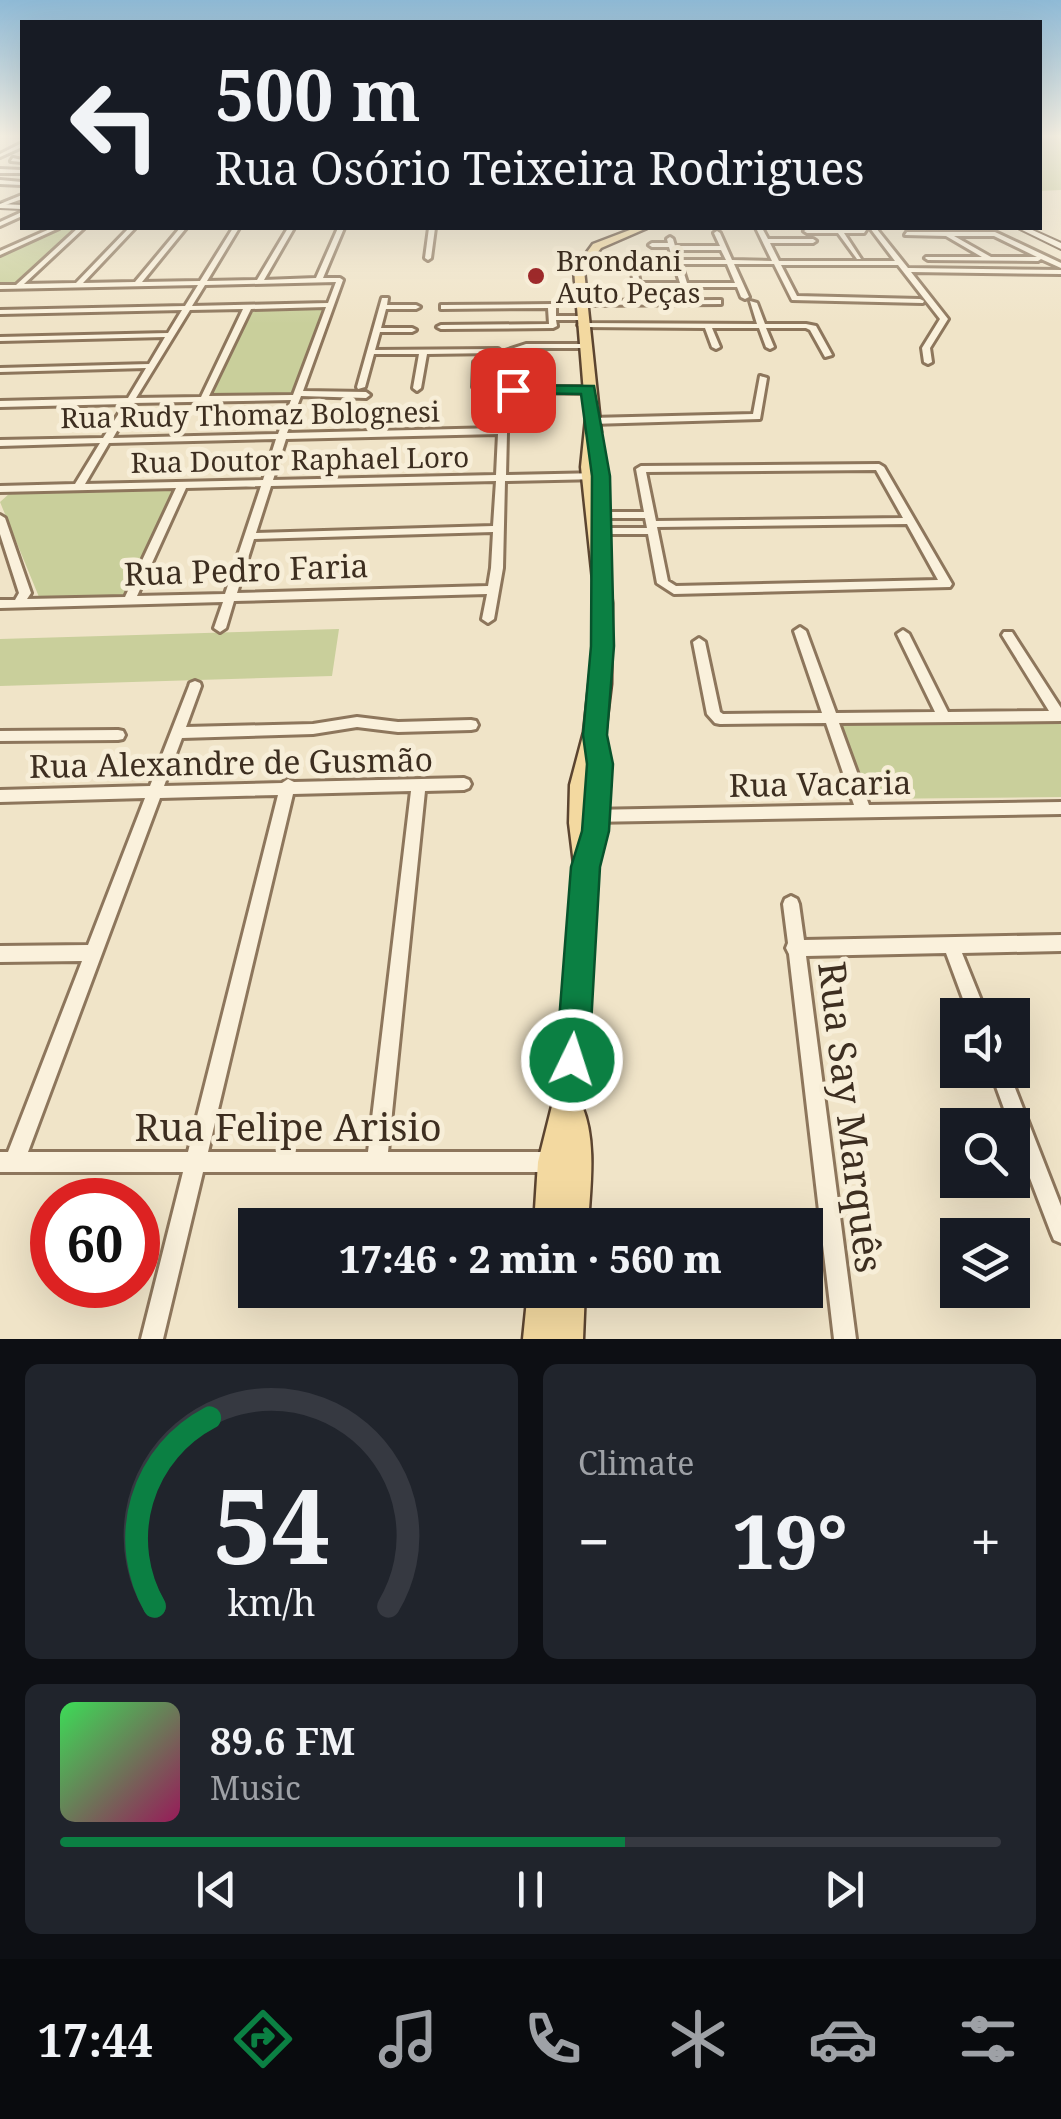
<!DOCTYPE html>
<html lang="en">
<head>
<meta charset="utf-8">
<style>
	:root { --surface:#171b24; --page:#20242c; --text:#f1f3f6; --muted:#9ea1a6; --line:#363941; --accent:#0b8043 }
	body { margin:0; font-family:"Noto Serif",serif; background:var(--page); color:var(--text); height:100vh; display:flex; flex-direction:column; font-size:38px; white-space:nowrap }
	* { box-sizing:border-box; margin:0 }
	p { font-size:32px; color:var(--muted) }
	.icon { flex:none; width:55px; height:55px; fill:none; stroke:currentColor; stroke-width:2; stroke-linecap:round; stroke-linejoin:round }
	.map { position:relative; height:1339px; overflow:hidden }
	.side { display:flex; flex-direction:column; gap:25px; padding:25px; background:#0d0f14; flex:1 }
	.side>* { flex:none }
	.hud { position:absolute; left:20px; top:20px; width:1022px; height:210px; border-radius:0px; box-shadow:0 10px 40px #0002; background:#171b24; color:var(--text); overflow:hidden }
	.controls { position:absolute; left:940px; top:998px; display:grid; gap:20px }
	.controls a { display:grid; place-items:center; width:90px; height:90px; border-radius:0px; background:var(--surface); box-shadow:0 10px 40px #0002; font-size:50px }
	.speed { position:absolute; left:30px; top:1178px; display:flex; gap:20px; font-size:50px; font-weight:700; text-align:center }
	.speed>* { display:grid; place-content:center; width:130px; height:130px; border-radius:50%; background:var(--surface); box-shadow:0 10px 40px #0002; line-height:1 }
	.speed .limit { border:15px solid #d22; background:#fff; color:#111 }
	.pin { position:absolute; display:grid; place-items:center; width:85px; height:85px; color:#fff; margin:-42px; border-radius:20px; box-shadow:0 5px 15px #0006 }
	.me { position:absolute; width:110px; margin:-55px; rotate:4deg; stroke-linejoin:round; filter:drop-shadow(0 0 8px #0008) }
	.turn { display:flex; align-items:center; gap:35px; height:210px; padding:0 30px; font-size:45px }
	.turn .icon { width:130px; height:130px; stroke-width:2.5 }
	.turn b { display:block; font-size:70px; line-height:85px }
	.big { font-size:75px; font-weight:800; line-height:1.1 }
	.side .widget { flex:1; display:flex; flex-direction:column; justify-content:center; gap:15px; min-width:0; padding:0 35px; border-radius:15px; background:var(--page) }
	.side .dial { align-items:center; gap:0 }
	.dial svg { height:260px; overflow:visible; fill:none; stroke:var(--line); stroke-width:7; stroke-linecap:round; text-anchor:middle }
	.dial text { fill:var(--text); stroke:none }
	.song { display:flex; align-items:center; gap:30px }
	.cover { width:120px; height:120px; border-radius:15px; background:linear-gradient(135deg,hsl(130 70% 55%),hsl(330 70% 35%)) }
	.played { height:10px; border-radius:5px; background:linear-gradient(90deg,var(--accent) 60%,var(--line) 60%) }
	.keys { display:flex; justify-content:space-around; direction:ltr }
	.heat { display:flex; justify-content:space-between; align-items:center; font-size:55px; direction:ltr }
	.side .tiles { flex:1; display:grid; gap:25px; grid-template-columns:1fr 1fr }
	.widget:last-child { grid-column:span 2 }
	.trip { position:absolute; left:238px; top:1208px; width:585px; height:100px; border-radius:0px; background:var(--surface); box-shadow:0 10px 40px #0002; font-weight:800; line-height:100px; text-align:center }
	.tab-bar { display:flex; height:160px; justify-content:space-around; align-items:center; background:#090b0e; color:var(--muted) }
	.tab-bar .icon { width:70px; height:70px }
	.tab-bar .current { color:var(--accent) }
	.tab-bar b { font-size:45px; color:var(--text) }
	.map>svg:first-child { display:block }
</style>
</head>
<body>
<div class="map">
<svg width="1061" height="1339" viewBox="0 0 1061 1339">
	<rect width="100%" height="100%" fill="#f0e4c8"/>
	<path fill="#c9cf9b" d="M1040 137H1061V190L1040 191Z
		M59 228H78L15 285H0V255Z
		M326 307 291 395 210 397 250 308Z
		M174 490 124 595 39 597 0 502 10 493Z
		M339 629 332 676 0 686V639Z
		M1061 720V797L868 799 840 722Z"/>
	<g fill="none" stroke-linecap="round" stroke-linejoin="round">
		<g stroke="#8d765c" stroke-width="6">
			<path id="street" d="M20 144H22V147L0 157V154Z
				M13 158 22 160V162L11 161Z
				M0 169 22 170V173H0Z
				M0 180 22 182V185L0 184Z
				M22 195V199L0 207V204Z
				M22 212V216L0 226V222Z
				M52 228H59L0 255V251Z
				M78 228H84L24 284 76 283 129 228H135L83 283 135 282 180 228H186L142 282 200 281 233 228H239L207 281 257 280 288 228H294L264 280 316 278 338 228H344L323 278H340L343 280 303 391 366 392 370 395 366 398 301 396 287 433 498 428 500 391 504 388 508 391 506 475 601 473 606 476 601 479 505 481 503 568 494 619 488 623 482 619 487 594 234 601 226 628 220 632 214 628 223 602 0 608V600H15L19 593 0 534V515L5 518 31 593 27 599 125 597 176 488 0 492V486L75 484 100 443 0 446V440L103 438 125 404 0 407V401L128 398 146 368 0 372V368L149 364 165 337 0 341V337L168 333 182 310 0 314V310L185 306 198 285 0 289V285H16ZM336 282 328 303 192 306 205 285ZM326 307 293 395 209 396 251 309ZM243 309 201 397 136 398 190 310ZM291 400 278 434 113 438 133 403ZM498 434 496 475 273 480 286 439ZM276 439 263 480 85 484 109 443ZM496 481 493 526 256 533 271 486ZM261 486 225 594 137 596 186 488ZM493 532 491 568 488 586 237 593 254 539Z
				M429 228H435L431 258 428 260 425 258Z
				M756 228H762L768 239H813L816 241 813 243H770L779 261H895L870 228H876L908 268 1061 270V274L911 272 948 319 930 348 932 362 928 364 924 362 922 348 940 319 898 265H781L797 296 920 299 924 301 923 303 792 300 774 264H734L749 297 745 299 741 297 737 287H637L634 285 630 261 673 260 669 247H652L649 245 652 243H668L667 239 670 237 673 239 675 246H720L714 233 717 231 720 233 732 260 772 261ZM677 250H721L726 260H680ZM636 264H674L680 283H640ZM681 264H727L735 283H687Z
				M839 228 866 230 864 233H844L861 259H857L838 233H807L804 231 807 229Z
				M907 232H995L1061 263V268L1041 259 1038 261 928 260 925 258 926 257H982L946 236 905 235ZM954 236H994L1037 257H991Z
				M382 298H388L387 305H416L420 307 416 309H386L381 328H412L416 330 412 332H380L375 350 498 349 502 352 526 344H584L588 346 584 348H527L482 363 481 387 477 390 473 387 474 362 496 353 427 354 421 388 417 391 413 388 419 354H374L365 387 358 389 357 387Z
				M718 300H721V304L580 305 576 303 580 301Z
				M750 301 757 303 765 324H806L816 326 832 355 825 357 810 330 806 328H766L774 347 770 349 766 347 759 328H712L720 347 716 349 712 347 705 328 582 327 578 325 582 323 757 324Z
				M552 304 556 306V316H581L585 318 581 320H556L557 326 553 328 441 329 437 327 441 325 549 324 548 308 441 309V305H444Z
				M760 376 767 378 760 419 591 424 587 421 591 418 753 414Z
				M513 387H589L593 390 589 393 510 392V388Z
				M879 464 884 467 952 584 950 587 674 594 657 583 648 534H603L598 531 603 528H647L645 518H604L599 515 604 512H644L636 469 641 466ZM876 470 903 518 656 521 646 472ZM907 524 938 580 676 586 668 581 657 527Z
				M800 627 806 631 836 713 935 712 897 634 903 630 909 634 948 712 1049 711 1002 635 1004 632H1012L1061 708V721L839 723 869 805 1061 802V814L589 822 584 821 582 816 584 811 589 810 854 805 826 723 720 724 715 723 707 714 693 642 699 638 705 642 720 712 723 714 822 713 794 631Z
				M195 681 200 683 201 686 186 727 313 724 357 717 398 722 471 720 476 721 478 725 476 729 471 730 398 732 357 727 313 734 182 738 164 786 282 783 288 779 294 782 464 778 469 780 471 784 469 788 464 790 425 791 388 1152H552L559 1155 562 1162 559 1169 552 1172H203L163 1339H141L183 1172H0V1152H8L82 961 0 962V946L88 945 145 798 0 802V790L150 786 189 686 190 683ZM411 791 368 1152H208L293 794ZM278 795 188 1152H28L160 798Z
				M118 730 123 731 125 735 123 739 118 740 0 741V731Z
				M791 896 797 899 799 904 804 940 1061 935V951L962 953 987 1015H969L946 953 806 956 856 1339H834L789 954 786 948 788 943 783 904 785 899Z
				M990 1070H1008L1061 1206V1243L1054 1240 1051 1233 1012 1131V1125H1010Z"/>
		</g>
		<g stroke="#6f573f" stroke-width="4">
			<path id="secondary" d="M0 204 22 205V209L0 208Z
				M1018 228H1028L1061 243V249Z"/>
		</g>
		<g stroke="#5b4430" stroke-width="5">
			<path id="primary" d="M635 228H647L601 248 584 270 601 432 597 436 596 467 612 603 611 684 605 734 610 785 597 867 582 1106C597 1142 590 1188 588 1225H534L538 1162 555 1094 574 864 569 823 570 785 584 732 593 651V580L581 467 586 418 574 270 593 244Z
				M528 1290H585L583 1339H523Z"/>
		</g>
		<use href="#street" fill="#faf1dc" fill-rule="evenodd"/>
		<use href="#secondary" fill="#faf1dc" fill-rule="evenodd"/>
		<use href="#primary" fill="#f3d9a0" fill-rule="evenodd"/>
	</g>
	<linearGradient id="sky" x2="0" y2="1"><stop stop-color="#8fbad6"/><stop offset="0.42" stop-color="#f8f3e6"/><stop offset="1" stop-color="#f8f3e6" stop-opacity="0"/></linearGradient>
	<rect width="1061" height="324" fill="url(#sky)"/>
	<path fill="#0b8043" stroke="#07532c" stroke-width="2.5" d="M513 385 594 386 610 476 614 646 607 735 613 764 609 831 600 867 589 1060 584 1071 572 1076 561 1071 556 1060 571 867 582 831 587 764 583 735 591 646 592 476 581 394 508 393 505 390Z"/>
	<circle fill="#9e2a2b" stroke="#f7eed8" stroke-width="4" cx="536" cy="276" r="10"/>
	<g text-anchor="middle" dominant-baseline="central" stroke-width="10" stroke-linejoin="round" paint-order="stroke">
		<g font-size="28" fill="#3d2e20" stroke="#f7eed8" text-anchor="start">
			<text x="556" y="260">Brondani<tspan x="556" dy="32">Auto Peças</tspan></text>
		</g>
		<g font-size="28" fill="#3d2e20" stroke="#f7eed8">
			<text transform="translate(250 414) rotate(-1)">Rua Rudy Thomaz Bolognesi</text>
			<text transform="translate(300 459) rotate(-1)">Rua Doutor Raphael Loro</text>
		</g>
		<g font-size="32" fill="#3d2e20" stroke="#f7eed8">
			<text transform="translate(246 569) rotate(-2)">Rua Pedro Faria</text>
			<text transform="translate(231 762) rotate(-1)">Rua Alexandre de Gusmão</text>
			<text transform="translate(820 783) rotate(-1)">Rua Vacaria</text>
		</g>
		<g font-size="38" fill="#3d2e20" stroke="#f7eed8">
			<text transform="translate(852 1117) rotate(83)">Rua Say Marquês</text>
			<text x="288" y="1126">Rua Felipe Arisio</text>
		</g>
	</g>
</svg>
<div class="controls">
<a><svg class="icon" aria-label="sound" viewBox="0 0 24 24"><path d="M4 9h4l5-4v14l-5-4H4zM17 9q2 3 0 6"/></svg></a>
<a><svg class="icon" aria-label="search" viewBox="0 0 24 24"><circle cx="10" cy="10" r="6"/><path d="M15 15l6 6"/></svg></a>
<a><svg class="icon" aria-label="layers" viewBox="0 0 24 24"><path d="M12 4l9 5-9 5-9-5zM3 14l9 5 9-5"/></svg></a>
</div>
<div class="speed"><div class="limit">60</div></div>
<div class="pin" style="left:513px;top:390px;background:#d93025"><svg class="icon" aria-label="arrive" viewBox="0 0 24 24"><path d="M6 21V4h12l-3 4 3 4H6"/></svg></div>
<svg class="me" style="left:572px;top:1060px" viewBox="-20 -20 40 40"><circle r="17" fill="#0b8043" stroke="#fff" stroke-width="3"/><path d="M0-11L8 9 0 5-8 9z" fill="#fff"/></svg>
<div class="trip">17:46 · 2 min · 560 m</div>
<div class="hud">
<div class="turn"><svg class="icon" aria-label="left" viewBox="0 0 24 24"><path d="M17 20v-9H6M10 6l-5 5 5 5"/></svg><div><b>500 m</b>Rua Osório Teixeira Rodrigues</div></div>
</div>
</div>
<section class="side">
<div class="tiles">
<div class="widget dial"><svg viewBox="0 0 100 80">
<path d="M14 69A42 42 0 1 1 86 69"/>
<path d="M14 69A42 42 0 0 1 31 11" stroke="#0b8043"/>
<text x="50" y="56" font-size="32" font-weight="700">54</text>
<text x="50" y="72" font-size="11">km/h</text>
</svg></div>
<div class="widget"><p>Climate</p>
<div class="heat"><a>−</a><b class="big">19°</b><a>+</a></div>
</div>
<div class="widget">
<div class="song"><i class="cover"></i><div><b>89.6 FM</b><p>Music</p></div></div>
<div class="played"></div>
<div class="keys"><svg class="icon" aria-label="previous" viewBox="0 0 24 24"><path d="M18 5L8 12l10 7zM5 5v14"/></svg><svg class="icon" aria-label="pause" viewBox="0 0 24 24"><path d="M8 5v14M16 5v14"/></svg><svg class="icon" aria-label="next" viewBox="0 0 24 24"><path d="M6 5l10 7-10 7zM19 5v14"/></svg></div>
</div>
</div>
</section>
<nav class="tab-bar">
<b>17:44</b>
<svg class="icon current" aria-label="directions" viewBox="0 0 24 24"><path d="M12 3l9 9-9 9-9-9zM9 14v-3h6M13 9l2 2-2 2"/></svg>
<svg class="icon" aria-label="music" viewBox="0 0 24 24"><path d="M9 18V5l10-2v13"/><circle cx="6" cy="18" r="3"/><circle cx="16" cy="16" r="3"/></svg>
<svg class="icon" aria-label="phone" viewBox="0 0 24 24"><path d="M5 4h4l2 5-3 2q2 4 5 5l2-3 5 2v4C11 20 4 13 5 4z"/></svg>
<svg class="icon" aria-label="climate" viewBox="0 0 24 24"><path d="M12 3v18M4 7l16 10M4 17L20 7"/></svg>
<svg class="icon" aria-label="car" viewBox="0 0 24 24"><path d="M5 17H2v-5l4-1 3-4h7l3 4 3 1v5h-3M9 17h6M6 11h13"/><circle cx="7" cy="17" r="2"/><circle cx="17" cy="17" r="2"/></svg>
<svg class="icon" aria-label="filters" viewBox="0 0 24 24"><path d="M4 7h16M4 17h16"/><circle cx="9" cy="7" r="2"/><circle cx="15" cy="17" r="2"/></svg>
</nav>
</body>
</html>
